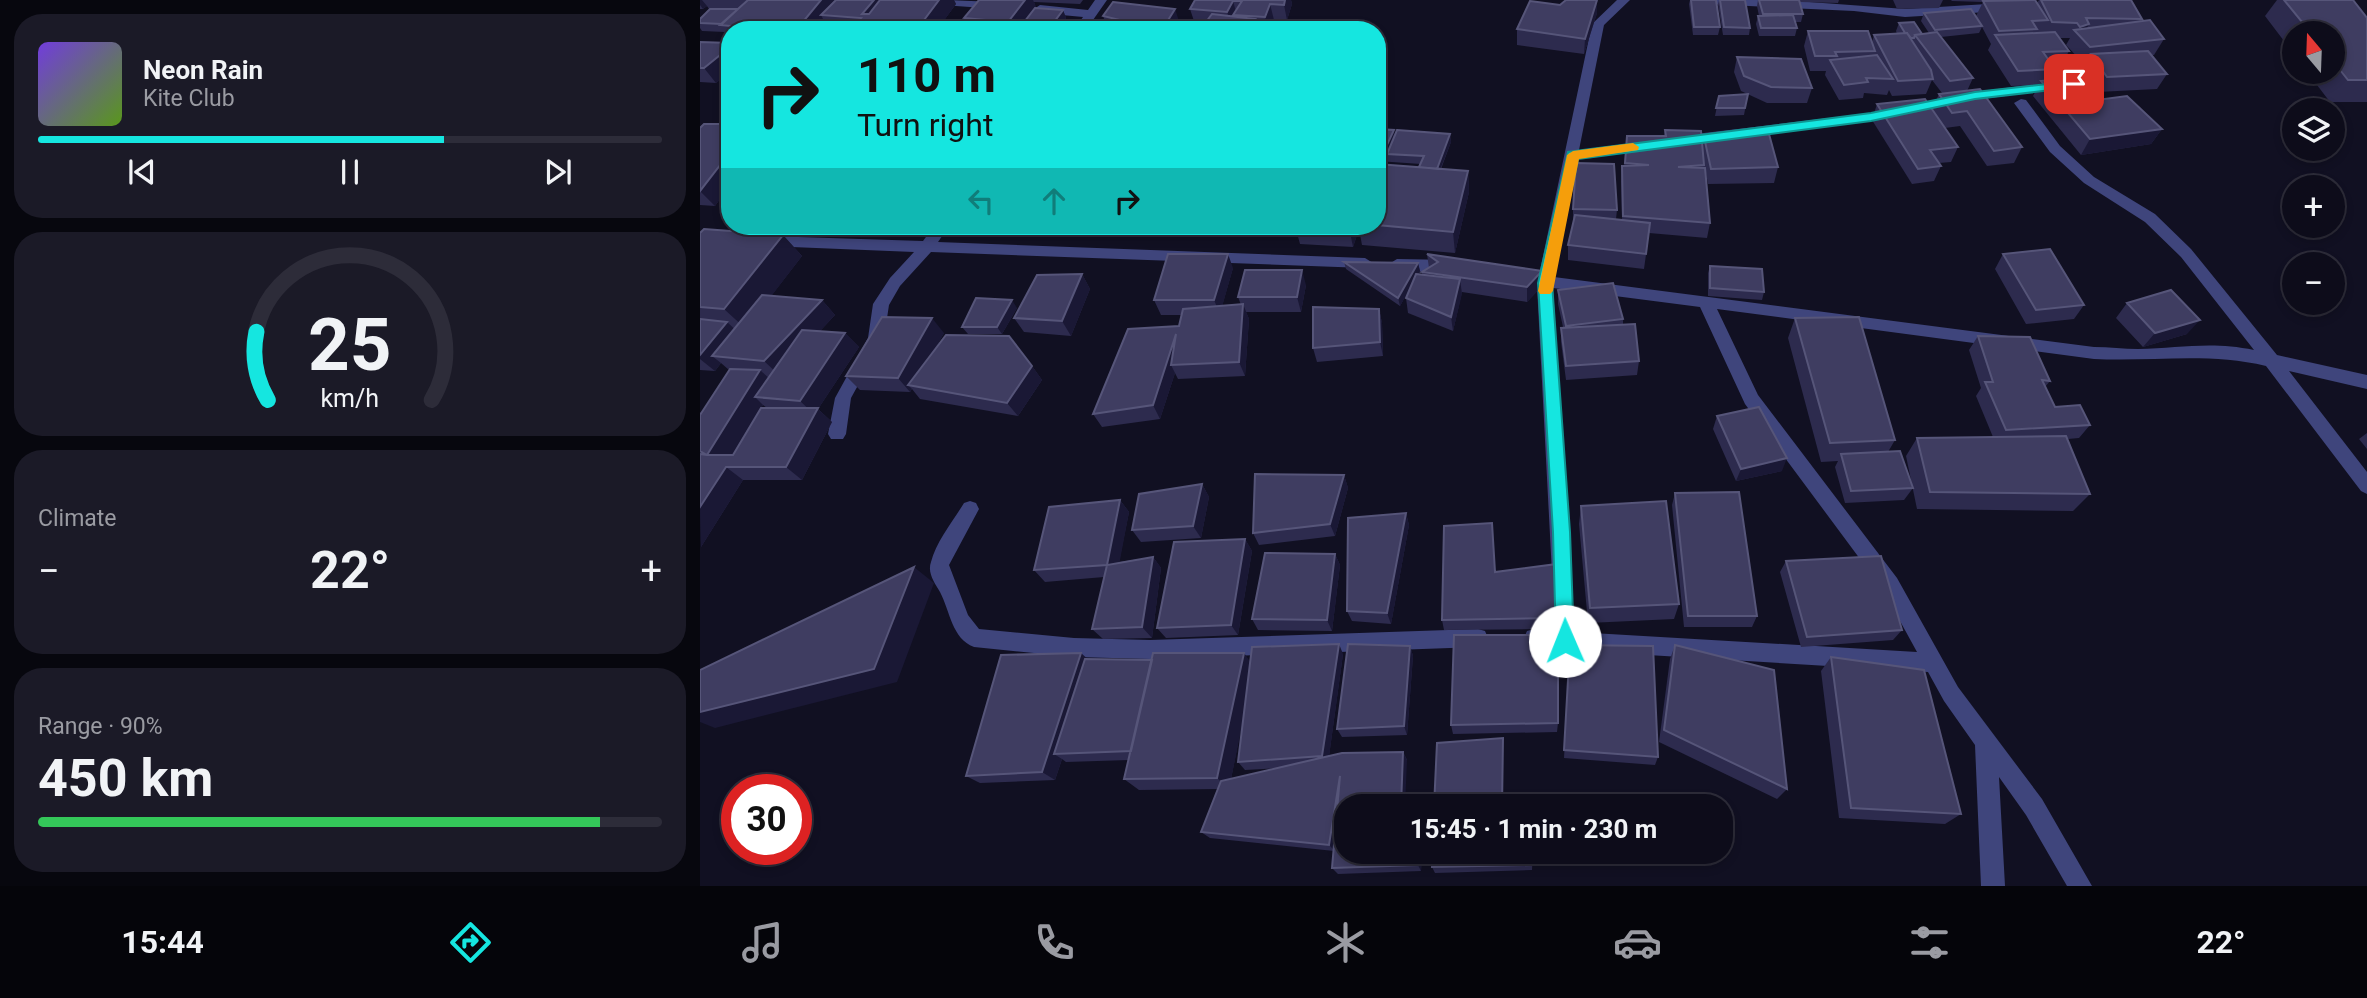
<!DOCTYPE html>
<html lang="en">
<head>
<meta charset="utf-8">
<style>
	:root { --surface:#0d0c1a; --page:#1b1a27; --text:#f1f3f6; --muted:#9a9ba2; --line:#2d2c39; --accent:#15e6e0 }
	body { margin:0; font-family:Roboto,sans-serif; background:var(--page); color:var(--text); height:100vh; display:flex; flex-direction:column; font-size:26px; white-space:nowrap }
	* { box-sizing:border-box; margin:0 }
	p { font-size:23px; color:var(--muted) }
	.icon { flex:none; width:38px; height:38px; fill:none; stroke:currentColor; stroke-width:2; stroke-linecap:round; stroke-linejoin:round }
	.map { position:relative; flex:1; overflow:hidden }
	.drawer { display:flex; flex-direction:column; gap:14px; padding:14px; background:#07070e; width:700px }
	.drawer>* { flex:none }
	.banner { position:absolute; left:21px; top:21px; width:665px; height:214px; border-radius:28px; box-shadow:0 4px 10px #0003,0 0 0 2px var(--line); background:#15e6e0; color:#111; overflow:hidden }
	.needle { width:46px; rotate:341deg }
	.buttons { position:absolute; left:1582px; top:21px; display:grid; gap:14px }
	.buttons a { display:grid; place-items:center; width:63px; height:63px; border-radius:50%; background:var(--surface); box-shadow:0 4px 10px #0003,0 0 0 2px var(--line); font-size:35px }
	.speed { position:absolute; left:21px; top:774px; display:flex; gap:14px; font-size:35px; font-weight:700; text-align:center }
	.speed>* { display:grid; place-content:center; width:91px; height:91px; border-radius:50%; background:var(--surface); box-shadow:0 4px 10px #0003,0 0 0 2px var(--line); line-height:1 }
	.speed .limit { border:10px solid #d22; background:#fff; color:#111 }
	.pin { position:absolute; display:grid; place-items:center; width:60px; height:60px; color:#fff; margin:-30px; border-radius:14px; box-shadow:0 4px 10px #0006 }
	.me { position:absolute; width:77px; margin:-38px; rotate:359deg; stroke-linejoin:round; filter:drop-shadow(0 0 5px #0008) }
	.turn { display:flex; align-items:center; gap:24px; height:147px; padding:0 21px; font-size:32px }
	.turn .icon { width:91px; height:91px; stroke-width:2.5 }
	.turn b { display:block; font-size:49px; line-height:60px }
	.lanes { display:flex; align-items:center; height:66px; padding:0 21px; background:#0003; justify-content:center; gap:35px; direction:ltr }
	.lanes .off { opacity:.35 }
	.big { font-size:52px; font-weight:700; line-height:1.1 }
	.drawer .card { flex:1; display:flex; flex-direction:column; justify-content:center; gap:10px; min-width:0; padding:0 24px; border-radius:28px; background:var(--page) }
	.drawer .dial { align-items:center; gap:0 }
	.dial svg { height:182px; overflow:visible; fill:none; stroke:var(--line); stroke-width:7; stroke-linecap:round; text-anchor:middle }
	.dial text { fill:var(--text); stroke:none }
	.song { display:flex; align-items:center; gap:21px }
	.cover { width:84px; height:84px; border-radius:10px; background:linear-gradient(135deg,hsl(260 70% 55%),hsl(90 70% 35%)) }
	.played { height:7px; border-radius:4px; background:linear-gradient(90deg,var(--accent) 65%,var(--line) 65%) }
	.keys { display:flex; justify-content:space-around; direction:ltr }
	.heat { display:flex; justify-content:space-between; align-items:center; font-size:38px; direction:ltr }
	.charge { height:10px; border-radius:5px; background:linear-gradient(90deg,#34c759 90%,var(--line) 0) }
	.trip { position:absolute; left:634px; top:794px; width:399px; height:70px; border-radius:28px; background:var(--surface); box-shadow:0 4px 10px #0003,0 0 0 2px var(--line); font-weight:700; line-height:70px; text-align:center }
	.tab-bar { display:flex; height:112px; justify-content:space-around; align-items:center; background:#05050a; color:var(--muted) }
	.tab-bar .icon { width:49px; height:49px }
	.tab-bar .active { color:var(--accent) }
	.tab-bar b { font-size:32px; color:var(--text) }
	main { display:flex; flex:1; min-height:0 }
	.map>svg:first-child { display:block }
</style>
</head>
<body>
<main>
<section class="drawer">
<div class="card">
<div class="song"><i class="cover"></i><div><b>Neon Rain</b><p>Kite Club</p></div></div>
<div class="played"></div>
<div class="keys"><svg class="icon" aria-label="previous" viewBox="0 0 24 24"><path d="M18 5L8 12l10 7zM5 5v14"/></svg><svg class="icon" aria-label="pause" viewBox="0 0 24 24"><path d="M8 5v14M16 5v14"/></svg><svg class="icon" aria-label="next" viewBox="0 0 24 24"><path d="M6 5l10 7-10 7zM19 5v14"/></svg></div>
</div>
<div class="card dial"><svg viewBox="0 0 100 80">
<path d="M14 69A42 42 0 1 1 86 69"/>
<path d="M14 69A42 42 0 0 1 9 39" stroke="#15e6e0"/>
<text x="50" y="56" font-size="32" font-weight="700">25</text>
<text x="50" y="72" font-size="11">km/h</text>
</svg></div>
<div class="card"><p>Climate</p>
<div class="heat"><a>−</a><b class="big">22°</b><a>+</a></div>
</div>
<div class="card"><p>Range · 90%</p><b class="big">450 km</b><div class="charge"></div></div>
</section>
<div class="map">
<svg width="1667" height="886" viewBox="0 0 1667 886">
	<rect width="100%" height="100%" fill="#111022"/>
	<g fill="none" stroke-linecap="round" stroke-linejoin="round">
		<path fill="#3f457c" fill-rule="evenodd" d="M222 0C241 0 290 0 304 5L298 9 228 4Z
			M395 0H407L386 30H374L383 17 340 13 334 9 340 5 388 10Z
			M917 0H930L904 25 879 150 949 141 956 145 949 149 877 159 854 277 1394 347C1409 347 1424 349 1438 349 1480 348 1512 341 1554 350L1481 257 1445 222 1384 183 1350 152 1314 103 1321 99 1326 100 1360 146 1394 177 1455 214 1491 249 1577 355 1667 375V389L1589 371 1667 472V494L1661 491 1566 366C1508 352 1452 362 1394 359L1017 309 1058 395 1197 578 1258 687 1342 799 1392 886H1367L1326 815 1299 777 1305 886H1281L1275 745 1244 701 1228 672 865 650 827 645 824 638 827 631 834 629 855 631 837 286 817 282 814 278 822 272 839 275 892 24ZM853 288 1000 307 1045 404 1183 590 1217 652 875 632Z
			M1001 0H1082L1205 9 1304 3 1310 7 1304 11 1205 17 1154 11 1007 4Z
			M1368 55 1372 56 1389 82 1388 85 1275 100 1171 121 987 143 980 139 987 135 1171 113 1275 92 1375 79 1362 59Z
			M234 226H249L238 242 665 258 673 263 665 268 231 252 200 286 189 305 184 338 151 398 146 434 143 439H131L128 434 135 398 168 338 173 304 190 278 214 252 67 246 60 241 67 236 223 241Z
			M697 259 753 260 761 266C753 275 697 273 689 264Z
			M270 501 276 503 279 509 249 565 268 615 279 629 374 638 450 640 778 629 785 631 788 638 785 645 778 647 450 659 374 657 274 647C252 639 250 611 240 592 235 583 227 573 231 562 236 542 253 521 264 503Z"/>
	</g>
	<path fill="#2d2b4e" fill-rule="evenodd" d="M0 0H254L256 4 242 23 265 30H130L125 23 120 30H30V38L25 32 2 31 0 28V19L9 9 7 6 3 9H0Z
		M279 0H383L380 4 334 2 336 8 363 10 366 18 358 30H270L264 18Z
		M495 0H591L592 4 587 20H574L571 28H592V30H500L504 25 495 24 490 9Z
		M990 0H1016L1020 27 1018 35H993L989 4Z
		M1019 0H1045L1050 28 1049 35H1023L1018 4Z
		M1058 0H1139L1138 3 1100 2 1103 14 1101 22H1095L1097 28 1095 36H1059L1056 24 1058 16H1059L1057 6Z
		M1193 0H1243L1239 8 1197 9Z
		M1251 0H1296L1337 3 1339 0H1431L1442 19 1441 21 1464 39 1454 55H1451L1467 74 1457 89 1398 92 1382 69 1386 61 1382 62 1366 45 1370 38H1359L1369 51 1361 66 1353 67 1355 69 1349 80 1462 129 1451 144 1381 155 1333 96 1339 85 1311 86 1288 50 1291 44 1282 27 1279 33 1241 37 1273 78 1267 91 1322 147 1314 163 1287 166 1260 126 1245 128 1258 147 1251 162 1239 163 1241 166 1234 181 1212 184 1172 120 1177 104 1232 109 1239 94 1242 93 1232 80 1226 94 1192 96 1189 90 1187 95 1164 93 1163 98 1139 100 1125 75 1126 71H1110L1104 46 1108 31 1172 42 1174 35 1197 34 1196 31 1199 23 1222 34 1229 33 1221 21 1224 13 1276 16 1283 2 1252 1Z
		M1577 0H1653L1667 18V102H1630L1607 72H1633V33H1594V54L1565 16Z
		M860 5 897 13 884 54 817 45V29Z
		M403 16 480 24 477 30H408Z
		M0 42 30 43V72L16 83 0 82Z
		M1037 57 1112 88 1107 103H1067L1041 91 1034 72Z
		M1048 94 1044 115 1015 116 1019 96Z
		M30 124V198L25 192 15 206 0 205V128Z
		M677 129 694 136 750 134 751 142 741 169 768 171 769 192 755 253 662 245 659 229 653 247 600 244 596 229 597 226H677L719 167 721 164 677 161Z
		M965 130 1002 145 1004 137 1078 167 1074 183 1008 184 1006 173 1010 223 1007 238 949 233 944 269 868 260V245L873 223V209L917 210 916 219 922 220 921 181 922 166H924L927 136H964Z
		M277 226H396L391 236 318 232 315 226 314 228Z
		M0 233 83 235 102 256 71 296 122 300 135 315 120 331 145 333 159 347 118 409 132 422 102 480H43L1 547 0 412 1 413 29 370 21 363 15 371 0 370ZM63 405 67 408 33 455H32Z
		M727 254 842 286 827 302 762 292 753 331 708 313 706 298 711 286 700 306 646 269 644 262 718 263 720 271 718 275H722V272L729 268Z
		M1303 254 1384 305 1374 319 1326 324 1295 269Z
		M1010 266 1064 292 1062 300 1008 296V273Z
		M533 268 522 306 541 305 538 297 606 285 601 312H546L549 319 545 376 478 379 475 373 460 419 402 427 393 414 479 326 481 315H461L454 300Z
		M382 274 390 289 371 336 324 332 314 318Z
		M858 290 923 319V324L939 361 937 375 866 380 861 342V328L863 327 858 304Z
		M1427 303 1487 334 1443 347 1416 318Z
		M317 308 302 334H268L262 327Z
		M679 309 682 323 683 356 617 362 613 348Z
		M1095 318 1195 440 1188 452 1213 488 1204 500 1145 503 1135 467 1138 461 1121 462 1088 338Z
		M244 333 233 352 332 366 342 380 318 416 220 399 212 389 210 392 160 390 146 376Z
		M1278 336 1350 381 1345 387 1355 407 1390 425 1379 438 1368 439 1390 494 1373 511 1217 509 1206 456 1217 438 1293 437 1276 396 1281 388 1269 350Z
		M1017 416 1082 471 1036 481 1013 429Z
		M1667 433V449L1659 439Z
		M644 475 648 488 635 536 559 545 553 533Z
		M502 484 509 497 501 538 441 542 432 530Z
		M975 493 1057 616 1052 627H984L972 505Z
		M420 500 429 512 419 562 453 557 461 568 452 638 403 639 392 629 404 577 345 582 334 570Z
		M881 506 979 604 974 619 888 623 879 524Z
		M706 513 709 525 691 624 652 621 647 611Z
		M545 539 552 551 538 635 466 638 457 628Z
		M635 554 640 565 632 631 558 630 552 619Z
		M1086 561 1202 630 1193 640 1101 647 1080 572Z
		M857 564 855 629 744 630 742 620 795 572Z
		M870 645 958 757 955 765 864 758Z
		M975 645 1087 789 1077 799 959 742 970 659Z
		M710 646 713 656 707 735 642 737 637 729Z
		M544 653 550 663 643 654 629 756 703 752 707 760 646 807 722 852 721 871 638 874 632 868 634 851 510 838 501 832 518 789 439 790 424 779 429 760 366 762 362 759 355 780 280 783 266 776 387 659 452 660ZM543 718 538 762 545 770 579 768 531 779Z
		M1131 657 1261 814 1245 824 1139 818 1121 671Z
		M858 723 857 732 753 734 751 725Z
		M833 852 832 870 735 873 732 867Z"/>
	<path fill="#1a1835" d="M0 0H13H2L7 6 3 9 0 5Z
		M121 0H137L121 15 125 23 120 30H107L102 23Z
		M174 0H187L191 7 171 29 162 14Z
		M239 0H254L256 4 237 30H225L221 24Z
		M325 0H333L337 9 321 30H311L308 22Z
		M585 0H591L592 4 587 20 584 5Z
		M897 0V13L884 54 885 39Z
		M533 1 537 15H533L535 22 532 27 527 12Z
		M570 4 574 20 570 30H568L565 17Z
		M475 9 480 24 477 30H462Z
		M363 10 366 18 358 30H348Z
		M555 19 558 30H545Z
		M182 22 187 30H178L177 28Z
		M67 23 72 30H62V29Z
		M262 24 265 30H258Z
		M1389 24 1382 38 1377 32 1380 27Z
		M30 47V72L16 83 4 68Z
		M1462 129 1451 144 1381 155 1390 139Z
		M694 130 696 145 687 154 686 147Z
		M750 134 751 142 734 185 733 178Z
		M30 163V185L21 188 25 192 15 206 0 191 21 164Z
		M768 171 769 192 755 253 753 232Z
		M385 226H396L391 236Z
		M652 226H658L659 229 653 247 650 232Z
		M83 235 102 256 46 329 24 309Z
		M528 254 533 268 520 314 514 300Z
		M718 263 720 271 700 306 698 298Z
		M602 270 606 285 601 312 597 297Z
		M842 271V286L827 302V287Z
		M382 274 390 289 371 336 362 321Z
		M760 279 762 294 753 331 751 317Z
		M122 300 135 315 79 375 64 361Z
		M312 300 317 308 302 334 297 327Z
		M543 304 549 319 545 376 539 362Z
		M679 309 682 323 683 356 680 342Z
		M232 318 244 333 214 386 208 385 212 389 210 392 198 378Z
		M1500 320 1487 334 1443 347 1455 333Z
		M27 322 42 336 12 356 21 363 15 371 0 359V355Z
		M145 333 159 347 118 409 132 422 102 480 86 467 114 414 100 401Z
		M476 334 471 365 475 373 460 419 453 405Z
		M332 366 342 380 318 416 307 403Z
		M60 370 75 384 55 397 63 405 25 468 7 455Z
		M1087 458 1082 471 1036 481 1041 469Z
		M26 467 43 480 1 547 0 507Z
		M644 475 648 488 635 536 630 524Z
		M502 484 509 497 501 538 493 526Z
		M420 500 429 512 417 576 407 565Z
		M706 513 709 525 691 624 687 613Z
		M545 539 552 551 538 635 531 625Z
		M635 554 640 565 632 631 627 620Z
		M453 557 461 568 452 638 442 627Z
		M214 567 234 583 197 682 15 728 0 722V712Z
		M639 644 643 654 628 764 622 756Z
		M710 646 713 656 707 735 704 726Z
		M381 653 392 663 354 754 362 759 355 780 342 772Z
		M544 653 554 667 529 789 517 778Z
		M803 738V807H802Z
		M703 752 707 760 705 807H701Z
		M640 776 635 851 629 845Z
		M719 852H722L721 871 718 865Z"/>
	<path fill="#3f3d61" stroke="#565579" stroke-width="2" d="M48 0H121L102 23H67L62 29 20 25Z
		M136 0H174L162 14H169L180 0H239L221 24 182 22 177 28 153 27 161 18 121 15Z
		M279 0H325L308 22 264 18Z
		M495 0H585L584 5 570 4 565 17 533 15 542 1H533L527 12 490 9Z
		M866 0H897L885 39 817 29 830 1 860 5Z
		M991 0H1016L1020 27H994Z
		M1020 0H1045L1050 28 1024 27Z
		M1059 0H1099L1103 14H1063Z
		M1335 0 1348 20 1332 21 1337 29 1299 31 1283 1Z
		M1341 0H1431L1442 19 1386 18 1389 24 1380 27 1377 23 1352 22Z
		M1584 0H1653L1667 18V80H1648L1633 61V33H1611Z
		M413 2 475 9 462 30H432L436 24 403 16Z
		M335 8 363 10 348 30H318Z
		M10 9H38L22 24 0 23V19Z
		M1271 9 1282 26 1235 30 1224 13Z
		M512 14 555 19 545 30H500Z
		M1093 15 1097 28H1061L1058 16Z
		M1450 20 1464 39 1390 47 1374 30Z
		M1214 22 1222 34 1215 35 1214 38H1211L1207 33H1205L1199 23Z
		M232 23 262 24 258 30H226Z
		M558 28H592L591 30H557Z
		M1108 31H1168L1175 51 1135 52 1137 56H1115Z
		M1237 32 1273 78 1250 81 1215 35Z
		M1355 32 1369 51 1343 52 1355 69 1318 71 1295 35Z
		M1207 33 1231 70 1233 79 1198 81 1174 35Z
		M0 42 30 43V47L4 68H0Z
		M1448 51 1467 74 1407 77 1391 54Z
		M1177 55 1193 79 1166 78 1168 82 1144 85 1130 60Z
		M1037 57 1101 59 1112 88 1071 87 1044 76Z
		M1376 77 1397 100 1427 96 1462 129 1390 139 1341 81Z
		M1280 89 1322 147 1294 151 1267 111 1252 113 1239 94Z
		M1048 94 1045 108H1016L1019 96Z
		M1225 99 1258 147 1230 150 1241 166 1218 169 1177 104Z
		M4 124H30V163L21 164 0 191V128Z
		M677 129 694 130 686 147 677 146Z
		M697 130 750 134 737 169 719 167 724 156 687 154Z
		M965 130 1001 131 1004 165 978 167 1005 168 1010 223 923 216 922 166 949 165 925 163 927 136H966Z
		M1069 134 1078 167 1011 169 1004 137Z
		M876 163 914 164 917 210 873 209Z
		M677 164 768 171 753 232 677 225Z
		M30 177V188H21Z
		M875 215 950 223 946 254 868 245Z
		M597 226H652L650 232 596 229Z
		M4 229 83 235 24 309 0 307V233Z
		M1350 249 1384 305 1336 310 1303 254Z
		M468 254H528L514 300H454Z
		M727 254 842 271 827 287 722 272 738 262Z
		M644 262 718 263 698 298Z
		M1010 266 1062 269 1064 292 1010 288Z
		M545 270H602L597 297H538Z
		M382 274 362 321 314 318 337 275Z
		M716 274 760 279 751 317 706 298Z
		M913 283 923 319 866 326 858 290Z
		M1471 290 1500 320 1455 333 1427 303Z
		M62 295 122 300 64 361 12 356Z
		M276 298 312 300 297 327H262Z
		M543 304 539 362 471 365 476 334 453 405 393 414 428 329 479 326 483 309Z
		M613 307 679 309 680 342 613 348Z
		M182 317 232 318 198 378 146 376Z
		M1159 317 1195 440 1130 443 1095 318Z
		M0 319 27 322 0 355Z
		M935 324 939 361 866 366 861 328Z
		M102 330 145 333 100 401 55 397Z
		M246 335 309 336 332 366 307 403 208 385Z
		M1278 336 1330 337 1350 381 1342 380 1355 407 1380 405 1390 425 1306 430 1285 382H1293Z
		M30 369 60 370 7 455H33L61 408H118L86 467H26L0 507V454L7 455 0 451V415Z
		M1059 407 1087 458 1041 469 1017 416Z
		M1366 436 1390 494 1230 492 1217 438Z
		M1200 451 1213 488 1151 491 1141 454Z
		M555 474 644 475 630 524 553 533Z
		M502 484 493 526 432 530 439 494Z
		M1039 492 1057 616H988L975 493Z
		M420 500 407 565 334 570 349 507Z
		M966 501 979 604 890 608 881 506Z
		M706 513 687 613 647 611 648 518Z
		M792 523 795 572 857 564 855 618 742 620 744 526Z
		M545 539 531 625 457 628 474 542Z
		M565 553 635 554 627 620 552 619Z
		M1181 556 1202 630 1107 637 1086 561Z
		M453 557 442 627 392 629 407 565Z
		M214 567 174 669 0 712V670Z
		M754 635H858V723L751 725Z
		M639 644 622 756 538 762 552 647Z
		M648 644 710 646 704 726 637 729Z
		M870 645 953 646 958 757 864 750Z
		M975 645 1074 670 1087 789 964 730Z
		M381 653 342 772 266 776 301 655Z
		M453 653H544L517 778 424 779Z
		M1131 657 1224 670 1261 814 1151 808Z
		M385 659 452 660 431 751 354 754Z
		M803 738 802 807H734L737 743Z
		M703 752 701 807H646V852H719L718 865 632 868 640 776 629 845 501 832 521 781 642 753Z
		M733 852H832V865L732 867Z"/>
	<path fill="#15e6e0" stroke="#0e9692" stroke-width="2" d="M1374 81 1378 82V87L1275 99 1171 121 878 159 852 283 870 532 874 641 871 647 865 649 858 647 856 641 853 532 838 283 868 152 1171 113 1275 92Z"/>
	<path fill="#f59e0b" d="M933 143 939 147 938 150 879 159 853 291 850 294H840L838 291 867 155 873 151Z"/>
</svg>
<div class="buttons">
<a><svg class="needle" viewBox="-14 -14 28 28"><path d="M0-13l5 13h-10z" fill="#e53935"/><path d="M0 13l5-13h-10z" fill="#9a9ba2"/></svg></a>
<a><svg class="icon" aria-label="layers" viewBox="0 0 24 24"><path d="M12 4l9 5-9 5-9-5zM3 14l9 5 9-5"/></svg></a>
<a>+</a>
<a>−</a>
</div>
<div class="speed"><div class="limit">30</div></div>
<div class="pin" style="left:1374px;top:84px;background:#d93025"><svg class="icon" aria-label="arrive" viewBox="0 0 24 24"><path d="M6 21V4h12l-3 4 3 4H6"/></svg></div>
<svg class="me" style="left:865px;top:641px" viewBox="-20 -20 40 40"><circle r="19" fill="#fff"/><path d="M0-13L10 11 0 6-10 11z" fill="#15e6e0"/></svg>
<div class="trip">15:45 · 1 min · 230 m</div>
<div class="banner">
<div class="turn"><svg class="icon" aria-label="right" viewBox="0 0 24 24"><path d="M7 20v-9h11M14 6l5 5-5 5"/></svg><div><b>110 m</b>Turn right</div></div>
<div class="lanes"><svg class="icon off" aria-label="left" viewBox="0 0 24 24"><path d="M17 20v-9H6M10 6l-5 5 5 5"/></svg><svg class="icon off" aria-label="ahead" viewBox="0 0 24 24"><path d="M12 20V5M6 11l6-6 6 6"/></svg><svg class="icon" aria-label="right" viewBox="0 0 24 24"><path d="M7 20v-9h11M14 6l5 5-5 5"/></svg></div>
</div>
</div>
</main>
<nav class="tab-bar">
<b>15:44</b>
<svg class="icon active" aria-label="directions" viewBox="0 0 24 24"><path d="M12 3l9 9-9 9-9-9zM9 14v-3h6M13 9l2 2-2 2"/></svg>
<svg class="icon" aria-label="music" viewBox="0 0 24 24"><path d="M9 18V5l10-2v13"/><circle cx="6" cy="18" r="3"/><circle cx="16" cy="16" r="3"/></svg>
<svg class="icon" aria-label="phone" viewBox="0 0 24 24"><path d="M5 4h4l2 5-3 2q2 4 5 5l2-3 5 2v4C11 20 4 13 5 4z"/></svg>
<svg class="icon" aria-label="climate" viewBox="0 0 24 24"><path d="M12 3v18M4 7l16 10M4 17L20 7"/></svg>
<svg class="icon" aria-label="car" viewBox="0 0 24 24"><path d="M5 17H2v-5l4-1 3-4h7l3 4 3 1v5h-3M9 17h6M6 11h13"/><circle cx="7" cy="17" r="2"/><circle cx="17" cy="17" r="2"/></svg>
<svg class="icon" aria-label="filters" viewBox="0 0 24 24"><path d="M4 7h16M4 17h16"/><circle cx="9" cy="7" r="2"/><circle cx="15" cy="17" r="2"/></svg>
<b>22°</b>
</nav>
</body>
</html>
